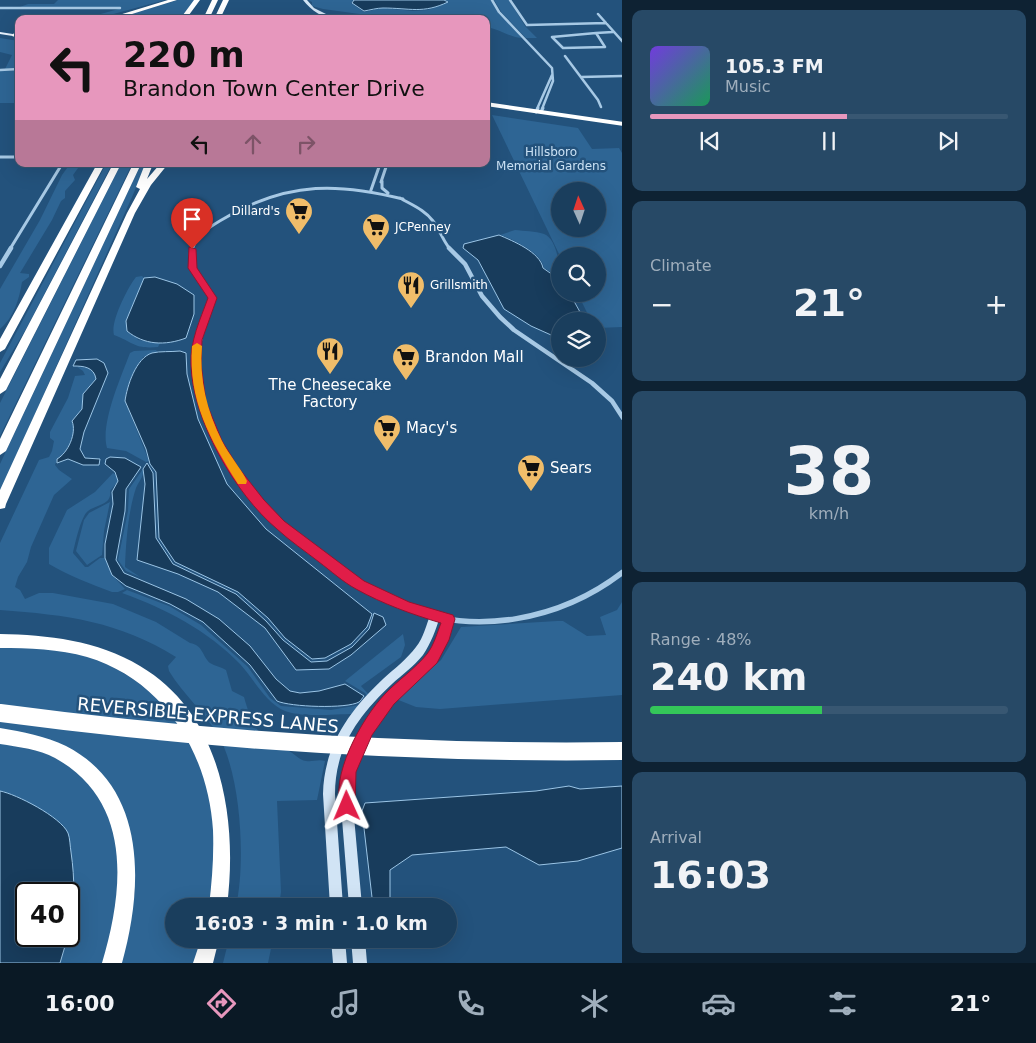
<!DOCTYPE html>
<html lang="en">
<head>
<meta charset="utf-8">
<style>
	:root { --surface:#1a3e5d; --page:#274966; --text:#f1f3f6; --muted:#9faebc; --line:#385772; --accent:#e797bd }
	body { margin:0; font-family:"DejaVu Sans",sans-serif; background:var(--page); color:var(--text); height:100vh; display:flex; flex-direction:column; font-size:19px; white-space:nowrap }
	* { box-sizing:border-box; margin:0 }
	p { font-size:16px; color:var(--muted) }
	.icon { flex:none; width:28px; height:28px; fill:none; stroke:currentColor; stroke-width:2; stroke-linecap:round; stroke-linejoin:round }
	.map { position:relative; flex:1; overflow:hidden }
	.drawer { display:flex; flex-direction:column; gap:10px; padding:10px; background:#0e2233; width:414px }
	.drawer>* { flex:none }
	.hud { position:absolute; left:15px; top:15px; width:475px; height:152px; border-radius:10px; box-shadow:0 5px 20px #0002,0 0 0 1px var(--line); background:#e797bd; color:#111; overflow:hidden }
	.needle { width:32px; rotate:357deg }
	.fabs { position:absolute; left:551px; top:182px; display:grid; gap:10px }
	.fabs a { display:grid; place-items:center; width:55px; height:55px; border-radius:50%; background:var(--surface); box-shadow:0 5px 20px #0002,0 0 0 1px var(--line); font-size:25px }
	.speed { position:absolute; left:15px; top:882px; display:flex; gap:10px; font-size:25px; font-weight:700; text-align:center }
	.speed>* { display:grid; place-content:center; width:65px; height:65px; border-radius:50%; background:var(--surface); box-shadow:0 5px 20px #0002,0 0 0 1px var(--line); line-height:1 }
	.speed .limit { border:2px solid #111; border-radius:8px; background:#fff; color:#111 }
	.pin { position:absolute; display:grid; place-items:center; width:42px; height:42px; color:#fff; margin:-51px -21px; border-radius:50% 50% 50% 0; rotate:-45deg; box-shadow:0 0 5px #0007 }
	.pin .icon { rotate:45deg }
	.me { position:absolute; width:55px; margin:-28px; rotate:359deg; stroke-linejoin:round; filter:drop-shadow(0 0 4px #0008) }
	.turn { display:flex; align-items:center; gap:18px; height:105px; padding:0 25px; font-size:22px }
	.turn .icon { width:65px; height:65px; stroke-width:2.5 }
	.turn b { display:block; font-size:35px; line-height:42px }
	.lanes { display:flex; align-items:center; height:48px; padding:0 25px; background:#0003; justify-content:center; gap:25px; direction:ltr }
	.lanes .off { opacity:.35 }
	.big { font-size:38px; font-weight:600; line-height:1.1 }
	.drawer .widget { flex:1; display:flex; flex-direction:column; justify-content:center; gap:8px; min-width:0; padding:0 18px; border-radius:10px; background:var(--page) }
	.drawer .dial { align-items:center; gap:0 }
	.dial b { font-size:65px; line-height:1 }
	.song { display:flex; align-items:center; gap:15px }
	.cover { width:60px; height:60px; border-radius:8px; background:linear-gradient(135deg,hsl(260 70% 55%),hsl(150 70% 35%)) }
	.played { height:5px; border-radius:2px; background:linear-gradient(90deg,var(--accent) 55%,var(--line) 55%) }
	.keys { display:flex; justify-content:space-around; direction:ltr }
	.heat { display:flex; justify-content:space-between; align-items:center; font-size:28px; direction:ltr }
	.charge { height:8px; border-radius:4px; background:linear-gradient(90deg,#34c759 48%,var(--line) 0) }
	.trip { position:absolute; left:165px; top:898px; width:292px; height:50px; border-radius:25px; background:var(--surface); box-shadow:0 5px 20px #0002,0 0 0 1px var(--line); font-weight:600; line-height:50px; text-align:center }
	.dock { display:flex; height:80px; justify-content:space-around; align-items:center; background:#0a1925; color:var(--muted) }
	.dock .icon { width:35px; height:35px }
	.dock .on { color:var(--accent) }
	.dock b { font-size:22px; color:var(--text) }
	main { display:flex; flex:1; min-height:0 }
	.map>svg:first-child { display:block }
</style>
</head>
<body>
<main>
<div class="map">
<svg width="623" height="963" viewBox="0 0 623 963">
	<rect width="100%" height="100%" fill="#23527c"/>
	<path fill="#2e6594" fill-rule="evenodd" d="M58 0H165L95 19H83L122 8 20 7 28 4H54Z
		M178 0H195L182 19 136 17 114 19Z
		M308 0H353L351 3 364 12 383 8 413 11 428 10 449 2 446 0H491L497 11 523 38C510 38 500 29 486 27V19H396L323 9 312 6V2Z
		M494 0H509L525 26 537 38H526L502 13Z
		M0 38 19 41V68L5 69 12 55 0 52Z
		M19 70V103H0V71Z
		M492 115 578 128 592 149 619 148 622 153V327L598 328V321H591L578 294H598V256H560ZM560 191H598V229H560Z
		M70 164H86H81L73 175 75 180 65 191V198L61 201 52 220 20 273 29 274V277L22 282C19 300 14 317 0 329V289L40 220 62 175Z
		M106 164H112L26 329 0 372V363Z
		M121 164H132L0 436V403Z
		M141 164H146L132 197 0 492V464Z
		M515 230C524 231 535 231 544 234 557 239 560 266 560 278L544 268C542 253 513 239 500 235Z
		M142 276 144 278 126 321 138 340 160 343 158 347C134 349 135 343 114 335 110 322 128 287 136 277Z
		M156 350 158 353 143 357 126 394 125 401 149 461 146 462 126 451 107 448C100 424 121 377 130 353L134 351Z
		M77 367 89 368 96 375V379L83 394 82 409 72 421C77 434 68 453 57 459L55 465 59 470 72 479 54 495 31 547 27 562 18 577 15 587 20 590 25 599 39 593H53L113 604 156 622 190 643C203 645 202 656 210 663 215 666 221 667 226 670L232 691 244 697C253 728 258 738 289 751 295 754 299 760 306 761 313 762 318 759 325 761L317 800 277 801 281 892 279 906H236C246 862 241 774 218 735 204 712 183 694 169 671L168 666 176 657C118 621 67 615 0 610V543L39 460 49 457 52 451 54 441 50 438V432L68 398 75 376 85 375 83 371Z
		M143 469C144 477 139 481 136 488 128 512 126 542 125 567L140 577 126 571 118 560 128 511 129 489Z
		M113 473 116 475 118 481 110 491C112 505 97 504 88 511 81 516 75 544 73 553L85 567H88L100 558H105L112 575 125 589 118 592H112C91 584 69 576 49 564V548L67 510 95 492Z
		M110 502 104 531 102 555 87 565 76 551 84 520 89 513Z
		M127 590 169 606 201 625 248 667 270 698 281 706 331 710 359 705 354 714C334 714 303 718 285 711 265 703 254 679 240 664 207 630 166 609 122 593Z
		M622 602V695L440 709 416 707 396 699 441 660 461 627 557 621H563L587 636 606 635 600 617 617 610Z
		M403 634 405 645 401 657 361 686 369 695 367 696 365 693 345 681Z
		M0 645C21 647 44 647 65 651 147 667 201 732 214 814 217 837 213 871 213 895L211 906H174V939H203L194 963H116L135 893 134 869 106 782 0 730Z
		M0 743 42 752 65 762 95 789 113 823 122 878 107 963H60L74 910V874L6 792 0 791Z
		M229 939H273L268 963H223Z"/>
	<path fill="#183c5c" stroke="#9bc5e6" d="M354 0H444L448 2C423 14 410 8 383 8 377 8 370 10 364 11L352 3Z
		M499 235C513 241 540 252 543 268L560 280V294H570L585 321H560V339L531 326 504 309 478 260 463 248 464 244Z
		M155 277 177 284 194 295V314L186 338C165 346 144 345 127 331L126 321 144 278Z
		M180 351 186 353 187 374 198 419 227 484 266 529 372 614 367 627 351 644 325 658 312 659 285 638 268 618 238 592 175 562 159 538 156 472 150 464 146 449 125 401C127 386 136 358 152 353 160 351 171 352 180 351Z
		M97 359 104 363 108 373 84 432 80 449 85 458 100 459 99 465H83L68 459 57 463V459C68 453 77 433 72 421L82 409 83 394 96 379C94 367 84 366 73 366L76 360Z
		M110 457 125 458 141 467 126 489 125 511 116 560 124 573 186 599 219 619 250 646 276 679 290 691 300 693 319 691 345 684 364 696C362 698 361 701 359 702 347 709 290 707 277 701L250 665 203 622 170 604 126 586 112 575 105 558V544L113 504 112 492 118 481 115 472 105 464 106 459Z
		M147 463 153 473 156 538 173 564 236 594 266 621 283 640 311 662 327 661 352 647 369 629 374 613 383 617 386 625 351 655 329 669 296 670 265 628 218 592 178 574 137 560 145 484 143 469Z
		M569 786 580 789 622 786V848L578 861 539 865 506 847 412 855 390 870V906H373L362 811 365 803 536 791Z
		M0 791C16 794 61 817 68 833 70 838 70 846 71 852 75 880 75 905 69 933V894H26V936H68L60 963H0Z"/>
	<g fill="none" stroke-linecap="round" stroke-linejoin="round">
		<path stroke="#a7c9e5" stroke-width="2.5" d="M492 0 499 12 552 68 553 81 542 109
			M510 0 527 25 606 23
			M0 8H120
			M598 14 623 42
			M596 33 605 47 563 48 552 37Z
			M596 33 613 32
			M565 56 598 100 601 107
			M0 70 19 69
			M581 77 623 76
			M537 109 552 75"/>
		<path stroke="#a7c9e5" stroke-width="3" d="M536 112 538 108
			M541 112 543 108
			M0 157H19
			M382 181V188L388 193
			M381 182 387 164
			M371 190 380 164
			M400 198C412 205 425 210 433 221 440 230 443 241 450 249
			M10 249 62 164
			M192 249C199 231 216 223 232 214 291 182 339 183 403 199"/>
		<path stroke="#a7c9e5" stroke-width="4.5" d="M192 248C187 268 204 281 212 298 194 353 190 374 211 429
			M449 248 465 264 482 296 500 317 514 330 592 383 612 401 623 418
			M0 266 11 248"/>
		<path stroke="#a7c9e5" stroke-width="5.5" d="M210 428C234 484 278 526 326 561 350 577 374 594 401 606 475 637 561 620 623 572"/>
		<path fill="#d1e4f5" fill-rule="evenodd" d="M303 0H307L314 8 336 19C323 19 311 10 303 0Z
			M435 612 439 613 440 616C436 630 431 643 423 655 414 666 402 675 392 684 359 715 335 747 335 794L343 906H330L323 794C324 746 349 711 383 679 394 669 406 660 416 647 424 637 426 625 431 613Z
			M448 614 452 616 453 619 447 640 436 661 393 704 379 721 365 744 354 772 352 794 362 906H349L340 794 342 772 357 736 371 713 385 696 428 655 437 639 444 616Z
			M331 939H345L347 963H333Z
			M351 939H365L367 963H353Z"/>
		<path fill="#e8f2fd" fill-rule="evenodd" d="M0 32 19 35V37L0 34Z"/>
		<path fill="#fff" fill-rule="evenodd" d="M168 0H177L116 19H106Z
			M194 0H200L186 19H180Z
			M212 0H218L209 19H203Z
			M223 0H229L220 19H214Z
			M128 16 155 17 158 19H126Z
			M14 33 19 34V38L12 36Z
			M486 102 623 122V126L486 106Z
			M97 164H105L5 349 0 352V339Z
			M113 164H121L6 390 0 394V379Z
			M133 164H141L6 451 0 455V439Z
			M145 164H153L147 179 160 164H168L151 185 135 213 6 504 5 508 0 509V490L127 213 140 189 136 187Z
			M0 634C48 635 97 640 140 666 222 714 238 820 227 906H209C212 881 214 856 213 830 208 753 164 680 87 657 59 649 29 648 0 648Z
			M0 728C23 732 45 736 66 746 148 788 143 888 122 963H102C124 890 133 801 55 758 39 749 18 747 0 744Z
			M201 939H219L213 963H193Z"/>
		<path stroke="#fff" stroke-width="18" d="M0 713C210 741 411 754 623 751"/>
	</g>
	<path fill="#e11d48" stroke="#92132f" d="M189 247 196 249 197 268 217 298 202 340 201 364 206 402 222 441 238 467 264 500 284 521 364 581 409 602 453 615 455 619 449 640 437 663 394 704 372 735 356 772 355 806 353 811 347 814 342 811C328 778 362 718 385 694 398 680 415 669 427 654 434 645 437 633 441 623 411 614 383 604 356 589 343 582 331 571 319 562 305 551 290 541 277 529 235 494 192 419 191 364 190 341 200 320 208 298L188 268Z"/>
	<path fill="#f59e0b" d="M197 343 202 346C199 379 207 411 222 441 229 455 240 467 247 481L246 484H238C210 439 188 401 192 346Z"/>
	<defs>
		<g id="supermarket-pin" transform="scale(1.4375)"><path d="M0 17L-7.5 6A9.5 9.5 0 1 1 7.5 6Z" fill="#f0bd6a" stroke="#23527c"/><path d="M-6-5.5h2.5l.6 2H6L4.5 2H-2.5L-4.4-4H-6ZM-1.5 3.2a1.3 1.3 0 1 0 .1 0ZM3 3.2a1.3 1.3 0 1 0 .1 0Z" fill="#111"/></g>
		<g id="restaurant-pin" transform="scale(1.4375)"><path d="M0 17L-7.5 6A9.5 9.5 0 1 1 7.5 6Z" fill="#f0bd6a" stroke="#23527c"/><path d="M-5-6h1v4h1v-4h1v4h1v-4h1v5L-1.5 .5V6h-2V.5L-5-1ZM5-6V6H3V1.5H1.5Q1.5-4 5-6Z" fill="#111"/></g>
	</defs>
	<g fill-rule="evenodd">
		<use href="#supermarket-pin" x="299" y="211"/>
		<use href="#supermarket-pin" x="376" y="227"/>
		<use href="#restaurant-pin" x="411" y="285"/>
		<use href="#restaurant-pin" x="330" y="351"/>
		<use href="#supermarket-pin" x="406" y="357"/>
		<use href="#supermarket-pin" x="387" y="428"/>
		<use href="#supermarket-pin" x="531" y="468"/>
	</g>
	<g text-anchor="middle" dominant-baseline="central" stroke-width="5" stroke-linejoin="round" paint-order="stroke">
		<g font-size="12" fill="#cae1f4" stroke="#23527c">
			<text x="551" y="152">Hillsboro<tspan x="551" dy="14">Memorial Gardens</tspan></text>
		</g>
		<g font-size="12" fill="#fff" stroke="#23527c" text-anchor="start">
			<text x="280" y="211" text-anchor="end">Dillard's</text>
			<text x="395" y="227">JCPenney</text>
			<text x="430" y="285">Grillsmith</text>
		</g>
		<g font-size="15" fill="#fff" stroke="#23527c" text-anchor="start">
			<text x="425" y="357">Brandon Mall</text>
			<text x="330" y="385" text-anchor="middle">The Cheesecake<tspan x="330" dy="17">Factory</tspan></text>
			<text x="406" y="428">Macy's</text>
			<text x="550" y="468">Sears</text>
		</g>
		<g font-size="18" fill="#fff" stroke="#23527c">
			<text transform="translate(208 715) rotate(5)">REVERSIBLE EXPRESS LANES</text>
		</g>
	</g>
</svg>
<div class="fabs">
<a><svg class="needle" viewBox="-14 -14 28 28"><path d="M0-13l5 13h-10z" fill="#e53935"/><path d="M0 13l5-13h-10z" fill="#9faebc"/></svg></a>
<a><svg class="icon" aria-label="search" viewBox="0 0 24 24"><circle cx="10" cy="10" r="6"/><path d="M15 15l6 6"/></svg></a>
<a><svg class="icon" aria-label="layers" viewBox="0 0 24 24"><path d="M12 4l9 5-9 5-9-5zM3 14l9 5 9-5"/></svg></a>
</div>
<div class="speed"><div class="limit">40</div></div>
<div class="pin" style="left:192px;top:249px;background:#d93025"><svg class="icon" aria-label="arrive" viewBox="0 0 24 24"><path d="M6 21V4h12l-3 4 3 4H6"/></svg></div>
<svg class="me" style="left:347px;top:806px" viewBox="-20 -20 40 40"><path d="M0-17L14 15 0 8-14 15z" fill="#e11d48" stroke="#fff" stroke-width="4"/></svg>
<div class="trip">16:03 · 3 min · 1.0 km</div>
<div class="hud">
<div class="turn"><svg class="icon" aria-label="left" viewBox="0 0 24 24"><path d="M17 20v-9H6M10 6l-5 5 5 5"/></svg><div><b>220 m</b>Brandon Town Center Drive</div></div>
<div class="lanes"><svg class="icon" aria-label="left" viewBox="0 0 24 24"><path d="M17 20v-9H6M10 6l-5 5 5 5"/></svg><svg class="icon off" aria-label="ahead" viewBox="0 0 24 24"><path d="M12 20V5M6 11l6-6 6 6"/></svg><svg class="icon off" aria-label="right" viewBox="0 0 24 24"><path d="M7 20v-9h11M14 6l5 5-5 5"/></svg></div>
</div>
</div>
<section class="drawer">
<div class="widget">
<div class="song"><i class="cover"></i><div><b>105.3 FM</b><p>Music</p></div></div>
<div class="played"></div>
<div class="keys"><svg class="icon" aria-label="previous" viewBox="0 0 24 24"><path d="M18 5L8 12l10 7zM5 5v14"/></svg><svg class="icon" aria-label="pause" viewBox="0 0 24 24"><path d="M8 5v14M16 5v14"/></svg><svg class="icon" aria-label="next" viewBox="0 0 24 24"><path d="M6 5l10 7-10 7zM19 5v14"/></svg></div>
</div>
<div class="widget"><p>Climate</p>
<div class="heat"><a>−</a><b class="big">21°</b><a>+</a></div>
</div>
<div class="widget dial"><b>38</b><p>km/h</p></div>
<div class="widget"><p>Range · 48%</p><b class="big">240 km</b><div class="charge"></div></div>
<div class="widget"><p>Arrival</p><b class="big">16:03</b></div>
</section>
</main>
<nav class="dock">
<b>16:00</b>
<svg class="icon on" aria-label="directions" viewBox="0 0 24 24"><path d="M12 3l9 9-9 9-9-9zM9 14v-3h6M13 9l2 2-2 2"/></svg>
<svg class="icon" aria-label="music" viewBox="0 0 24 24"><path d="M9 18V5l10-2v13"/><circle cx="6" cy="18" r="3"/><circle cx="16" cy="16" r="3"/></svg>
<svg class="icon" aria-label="phone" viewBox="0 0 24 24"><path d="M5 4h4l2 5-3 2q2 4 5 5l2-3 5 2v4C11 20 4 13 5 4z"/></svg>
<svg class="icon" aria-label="climate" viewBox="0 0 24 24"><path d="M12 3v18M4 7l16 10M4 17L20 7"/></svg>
<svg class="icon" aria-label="car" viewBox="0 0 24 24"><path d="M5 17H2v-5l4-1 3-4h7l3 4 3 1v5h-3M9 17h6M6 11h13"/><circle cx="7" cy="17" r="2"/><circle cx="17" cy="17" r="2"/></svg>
<svg class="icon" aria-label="filters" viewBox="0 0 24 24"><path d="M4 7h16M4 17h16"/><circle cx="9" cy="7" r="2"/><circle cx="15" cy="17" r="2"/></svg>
<b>21°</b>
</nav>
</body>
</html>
